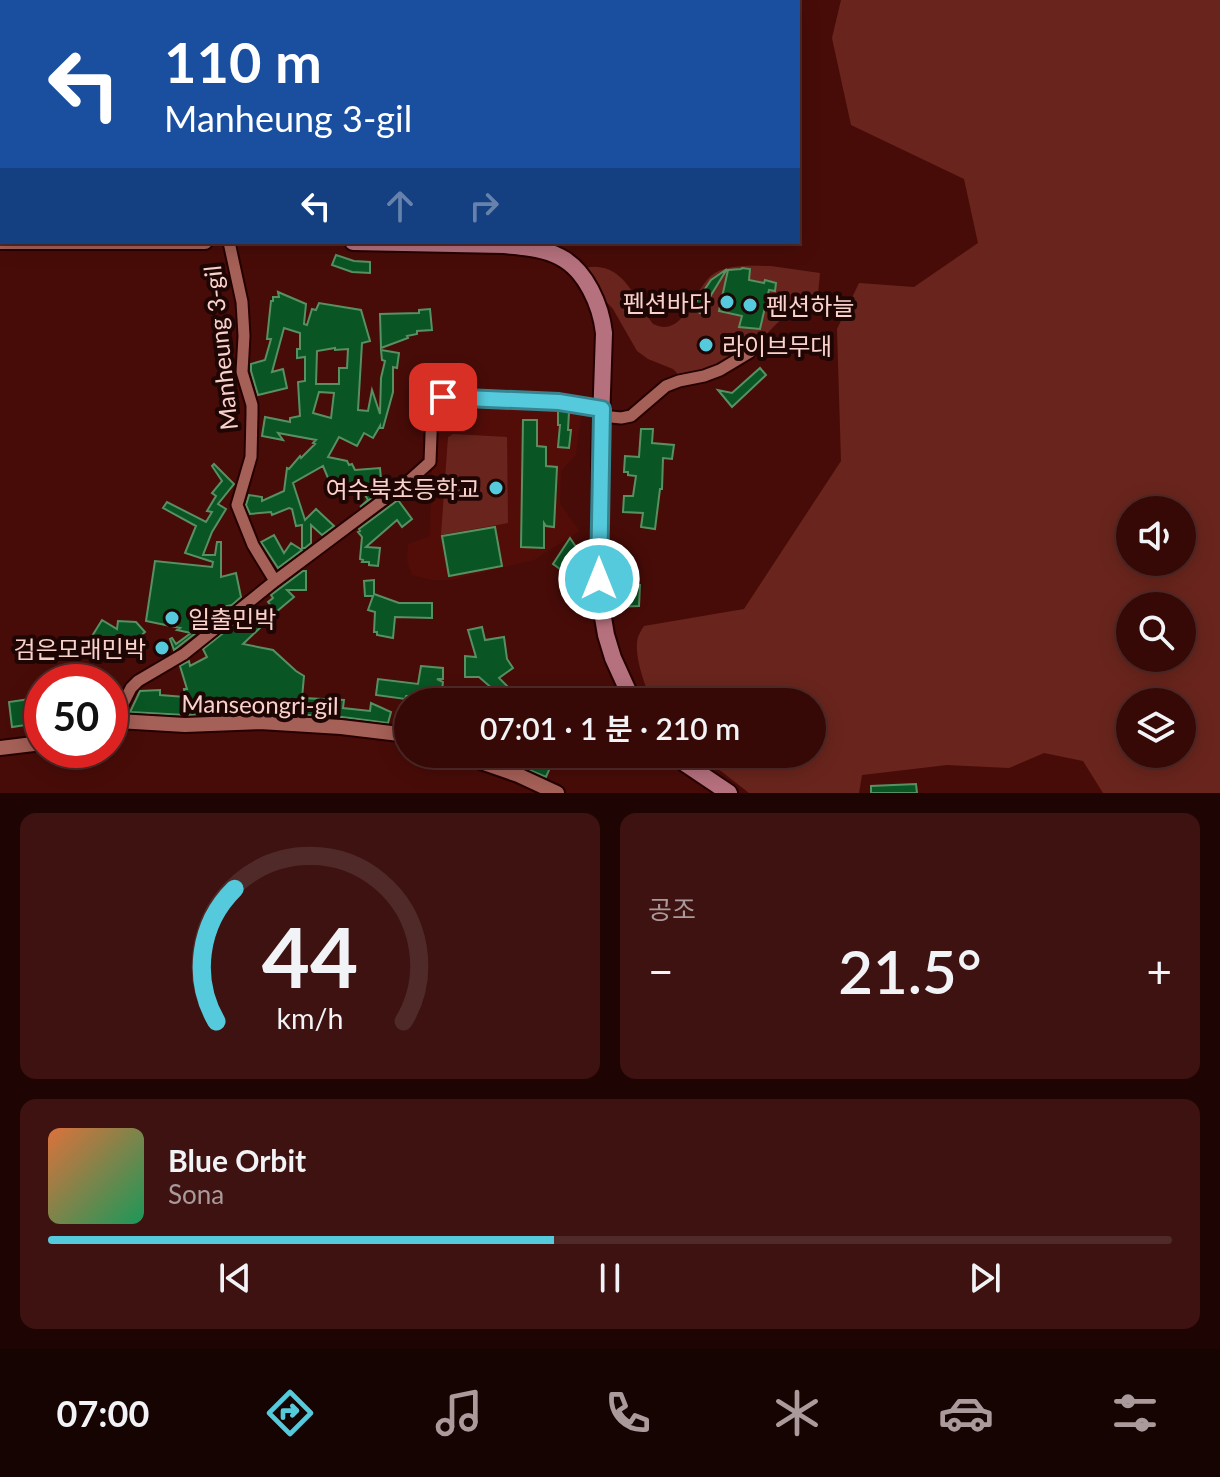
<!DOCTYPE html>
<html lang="ko">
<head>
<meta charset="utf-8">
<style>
	:root { --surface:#360906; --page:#3d1210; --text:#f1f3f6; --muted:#aa9a9b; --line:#502a28; --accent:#54cadc }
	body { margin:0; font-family:Lato,"Noto Sans KR",sans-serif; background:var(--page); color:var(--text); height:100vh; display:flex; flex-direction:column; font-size:30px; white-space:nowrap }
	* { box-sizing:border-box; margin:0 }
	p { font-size:26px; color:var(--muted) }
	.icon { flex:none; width:44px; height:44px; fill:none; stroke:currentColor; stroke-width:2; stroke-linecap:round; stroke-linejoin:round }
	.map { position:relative; height:793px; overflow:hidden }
	.panel { display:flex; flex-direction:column; gap:20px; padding:20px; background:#1e0503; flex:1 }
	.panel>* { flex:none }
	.guide { position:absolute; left:0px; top:0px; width:800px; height:244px; box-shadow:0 4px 20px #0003,0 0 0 2px var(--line); background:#1a4fa0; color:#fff; overflow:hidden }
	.controls { position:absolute; left:1116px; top:496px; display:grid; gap:16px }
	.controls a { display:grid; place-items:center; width:80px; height:80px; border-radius:50%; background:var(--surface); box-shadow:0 4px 20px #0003,0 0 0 2px var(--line); font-size:40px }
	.speed { position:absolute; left:24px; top:664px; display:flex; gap:16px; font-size:40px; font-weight:700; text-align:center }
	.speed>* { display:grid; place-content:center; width:104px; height:104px; border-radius:50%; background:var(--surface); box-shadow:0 4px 20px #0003,0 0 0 2px var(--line); line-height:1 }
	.speed .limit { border:12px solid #d22; background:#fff; color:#111 }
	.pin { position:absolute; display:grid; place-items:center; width:68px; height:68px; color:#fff; margin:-34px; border-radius:16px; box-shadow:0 4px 12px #0006 }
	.me { position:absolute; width:88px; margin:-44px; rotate:0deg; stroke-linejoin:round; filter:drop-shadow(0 0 6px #0008) }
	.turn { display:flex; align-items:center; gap:28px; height:168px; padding:0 32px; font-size:36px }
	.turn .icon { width:104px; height:104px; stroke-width:2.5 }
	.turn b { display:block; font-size:56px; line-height:68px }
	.lanes { display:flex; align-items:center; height:76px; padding:0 32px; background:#0003; justify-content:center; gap:40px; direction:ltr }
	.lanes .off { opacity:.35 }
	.big { font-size:60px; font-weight:600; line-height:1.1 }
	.panel .tile { flex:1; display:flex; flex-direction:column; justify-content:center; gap:12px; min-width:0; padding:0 28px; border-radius:16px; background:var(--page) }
	.panel .dial { align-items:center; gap:0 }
	.dial svg { height:208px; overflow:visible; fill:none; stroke:var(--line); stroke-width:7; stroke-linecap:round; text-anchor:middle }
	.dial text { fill:var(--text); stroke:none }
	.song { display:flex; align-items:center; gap:24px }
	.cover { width:96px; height:96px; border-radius:12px; background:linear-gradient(135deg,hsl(20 70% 55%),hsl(150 70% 35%)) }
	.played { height:8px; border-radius:4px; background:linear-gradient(90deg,var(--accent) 45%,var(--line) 45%) }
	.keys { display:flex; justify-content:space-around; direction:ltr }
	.heat { display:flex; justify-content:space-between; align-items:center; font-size:44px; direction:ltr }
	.panel .tiles { flex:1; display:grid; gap:20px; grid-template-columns:1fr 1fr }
	.tile:last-child { grid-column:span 2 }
	.trip { position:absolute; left:394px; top:688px; width:432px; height:80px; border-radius:40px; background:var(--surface); box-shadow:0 4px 20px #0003,0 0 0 2px var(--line); font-weight:600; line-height:80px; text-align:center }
	.tabs { display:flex; height:128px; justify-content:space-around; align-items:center; background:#160402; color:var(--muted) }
	.tabs .icon { width:56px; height:56px }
	.tabs .active { color:var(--accent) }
	.tabs b { font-size:36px; color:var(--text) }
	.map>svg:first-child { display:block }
</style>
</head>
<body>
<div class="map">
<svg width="1220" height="793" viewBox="0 0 1220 793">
	<rect width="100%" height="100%" fill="#480c08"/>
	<path fill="#520d08" d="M440 399 561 405 582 410 576 455 561 471 560 504 580 531 534 560 451 580H432L412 575 407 561 408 544 430 536 434 406Z"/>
	<path fill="#69251d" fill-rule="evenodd" d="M841 0H1220V793H1103L1083 761 1044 753 1009 768 947 765 862 775 859 793H749L699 754H812V702H653C645 688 633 653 638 637 639 634 642 629 644 626L744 609 841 461 837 329 859 283 914 287 978 243 964 179 851 125 832 38ZM1130 510H1182V562H1130ZM1130 606H1182V658H1130ZM1130 702H1182V754H1130Z
		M771 266 820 273 818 294C807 303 794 309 783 318 766 332 756 350 737 360 720 370 697 374 679 381L677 373 673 369 648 359 637 351 613 309 577 270C621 255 633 296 653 324 686 340 693 286 715 273 731 264 753 266 771 266Z
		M453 434 507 437 508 523 441 535 448 437Z"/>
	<path fill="#095624" stroke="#589062" stroke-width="2" fill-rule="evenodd" d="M336 255 354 261 370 262V273L352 272 332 265Z
		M742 268 750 269 749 280 764 283 765 280 776 283 775 291 769 290 760 329 739 327 742 316 719 311 728 270 741 269Z
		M727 269 700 313 692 308 711 280Z
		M278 292 306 304 304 324 307 325 312 309 316 310 319 303 361 310 370 341 362 343 358 410 368 411 372 390 380 414 381 378 385 361 382 360 381 350 399 353 397 368 393 367V392L383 428H380V426L373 438 364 433 357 446 339 437 328 457 347 461 349 465 352 464 355 470 380 468 382 490 360 507 368 500 361 488 348 494 345 486 333 490 323 466 293 483 305 520 316 509 334 526 322 535 311 525V543L305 548H302V525L296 526 292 509 289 508 272 515 271 512 250 514 246 505 249 495 262 497V501L284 491 287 468 289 469 300 456 301 458 315 444 313 443 316 440 278 433 283 440 262 436 265 417 290 422V418L300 416 298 382 305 381V357L297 358V349H300V333L284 328 272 372 283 369 287 388 258 395 251 371V364L265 360 271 339H267L271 301H273V297H279ZM335 348V350L348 349 347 368H339V384H316L317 351ZM319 392 334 393 331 418 313 413Z
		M430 309 432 330 417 331V334L407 336 408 338 381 348 380 314 419 313V310Z
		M760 368 766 375 732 407 718 390 732 393Z
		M558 410 569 412 568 430H571L569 448 558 447 560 425H558Z
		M523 420H537V446L546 447V466L557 467 554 527 546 526 544 523V548L521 547Z
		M641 429H653L652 443 674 445 672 459 663 458 662 489H660L655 529 641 527 643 513 623 512 624 496H633L636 476 628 475V472H624L625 456 639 457Z
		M214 464 234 484 218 504 226 509 212 532 203 555H215L217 542H221V577L236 573 241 597 232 605 223 607 225 610 174 650 170 639 172 638 176 644 191 633 177 630 180 628 146 621 155 561 212 567 213 562 185 553 196 526 163 508 167 502 206 522 212 512 207 511 216 496 212 493 222 481 212 466Z
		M398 500 412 519 402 527 397 520 366 547 380 548 378 566 369 565V562H362L363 560 360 559 362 537 358 532 360 531 359 529Z
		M495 527 502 566 449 576 442 536Z
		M274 535 284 553 291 543 302 550 278 568 261 542Z
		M570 538 583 557 570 576 553 564Z
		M303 571H306V590H287L294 597 276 612 268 602 273 598 271 595Z
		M374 580V594L399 603H432V618L395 617 393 638 377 635V632H374L375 612 368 610 373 596H365L364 581Z
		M631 585H640L639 606 612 607 611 592 631 591Z
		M250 612 263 625 243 644 273 650 296 671 304 676 302 698 344 700 343 708 370 711 371 703 391 712 388 723 342 717 261 712 185 715 130 712 140 691 160 690V695L185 697 184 689H187L180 666 189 661 190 666 207 657 203 649Z
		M102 620 117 629 118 621 136 622 145 632 127 649 117 640 109 653 89 641Z
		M482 627 485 640 504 637 507 659 513 668 499 678 510 689 502 697 479 677H465V656L476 657 468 630Z
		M421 666 443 668V679H437L443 682 442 691 448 692 456 702H431L432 696 412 694V696H406L405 699 376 695 378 679 418 684Z
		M30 699 33 724 12 727 9 702Z
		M491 754H556L546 777Z
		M916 784 917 793H871V786Z"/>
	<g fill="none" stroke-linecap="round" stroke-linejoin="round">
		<g stroke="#260000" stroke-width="15">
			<path id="minor" d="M475 0 479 2
				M515 0 518 2
				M504 2 506 0
				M552 2 557 0
				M581 2 584 0
				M602 416 621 418 631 416 666 386 679 381 704 376 720 370 750 352
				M275 581 410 480 430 462 432 408 438 398 559 402 602 409
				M118 721 121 708 131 688 138 681 184 654 275 581 253 545 237 505 251 457 252 414V405L242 372 244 336 242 302 229 242"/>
		</g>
		<g stroke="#260000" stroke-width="18">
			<path id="tertiary" d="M0 242H205
				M110 723 118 721 185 725 260 722 341 727 408 735
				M0 748 42 743
				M458 754 518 775 557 793"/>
		</g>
		<g stroke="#260000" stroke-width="20">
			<path id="secondary" d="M169 0 170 2
				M184 0V2
				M353 242 504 245C522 247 544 248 560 257 586 270 601 306 604 333L600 451V600L606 635 613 658 633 702
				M671 754 729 793"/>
		</g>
		<use href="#minor" stroke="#a56057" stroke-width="11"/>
		<use href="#tertiary" stroke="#a56057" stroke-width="14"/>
		<use href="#secondary" stroke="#b6717e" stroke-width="16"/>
	</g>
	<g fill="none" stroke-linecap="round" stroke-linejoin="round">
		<g stroke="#37838f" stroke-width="20">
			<path id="route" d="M443 397 559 402 602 409 599 579"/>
		</g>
		<use href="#route" stroke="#54cadc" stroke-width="14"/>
	</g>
	<g fill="#54cadc" stroke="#1e0604" stroke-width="3">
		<circle cx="727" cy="302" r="8"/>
		<circle cx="750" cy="305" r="8"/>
		<circle cx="706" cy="345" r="8"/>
		<circle cx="496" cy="488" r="8"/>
		<circle cx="172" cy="618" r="8"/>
		<circle cx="162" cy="648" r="8"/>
	</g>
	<g text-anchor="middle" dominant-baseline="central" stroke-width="8" stroke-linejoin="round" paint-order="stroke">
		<g font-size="24" fill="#fad2cc" stroke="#1e0604" text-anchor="end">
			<text x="711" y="302">펜션바다</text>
			<text x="766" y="305" text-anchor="start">펜션하늘</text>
			<text x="722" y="345" text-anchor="start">라이브무대</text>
			<text x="480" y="488">여수북초등학교</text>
			<text x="188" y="618" text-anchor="start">일출민박</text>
			<text x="146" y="648">검은모래민박</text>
		</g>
		<g font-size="24" fill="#fad2cc" stroke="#1e0604">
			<text transform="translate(220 348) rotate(-96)">Manheung 3-gil</text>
			<text transform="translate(260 704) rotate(1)">Manseongri-gil</text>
		</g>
	</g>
</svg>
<div class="controls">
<a><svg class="icon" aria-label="sound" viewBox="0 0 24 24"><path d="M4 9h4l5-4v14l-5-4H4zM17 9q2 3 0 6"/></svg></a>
<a><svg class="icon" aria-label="search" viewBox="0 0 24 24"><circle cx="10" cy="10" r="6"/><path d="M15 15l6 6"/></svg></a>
<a><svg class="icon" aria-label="layers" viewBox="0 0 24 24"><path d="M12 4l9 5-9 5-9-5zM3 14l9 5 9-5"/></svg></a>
</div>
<div class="speed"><div class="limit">50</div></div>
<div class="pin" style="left:443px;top:397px;background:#d93025"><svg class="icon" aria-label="arrive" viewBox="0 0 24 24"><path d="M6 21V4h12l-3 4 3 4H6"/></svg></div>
<svg class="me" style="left:599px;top:579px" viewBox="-20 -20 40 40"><circle r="17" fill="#54cadc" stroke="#fff" stroke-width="3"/><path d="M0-11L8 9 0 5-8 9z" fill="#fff"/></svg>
<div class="trip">07:01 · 1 분 · 210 m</div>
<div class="guide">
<div class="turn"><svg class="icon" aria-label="left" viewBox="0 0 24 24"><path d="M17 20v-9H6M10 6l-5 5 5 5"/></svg><div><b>110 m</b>Manheung 3-gil</div></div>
<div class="lanes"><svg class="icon" aria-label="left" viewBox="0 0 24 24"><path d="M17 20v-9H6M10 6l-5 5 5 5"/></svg><svg class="icon off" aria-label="ahead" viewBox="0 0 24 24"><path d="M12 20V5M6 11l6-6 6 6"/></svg><svg class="icon off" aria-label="right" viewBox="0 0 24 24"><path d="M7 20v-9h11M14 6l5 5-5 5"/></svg></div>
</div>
</div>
<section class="panel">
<div class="tiles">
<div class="tile dial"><svg viewBox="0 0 100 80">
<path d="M14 69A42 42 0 1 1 86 69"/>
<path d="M14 69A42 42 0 0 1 21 18" stroke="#54cadc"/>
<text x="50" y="56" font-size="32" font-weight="700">44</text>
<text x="50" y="72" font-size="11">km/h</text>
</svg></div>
<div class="tile"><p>공조</p>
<div class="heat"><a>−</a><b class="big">21.5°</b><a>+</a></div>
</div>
<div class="tile">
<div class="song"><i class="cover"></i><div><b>Blue Orbit</b><p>Sona</p></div></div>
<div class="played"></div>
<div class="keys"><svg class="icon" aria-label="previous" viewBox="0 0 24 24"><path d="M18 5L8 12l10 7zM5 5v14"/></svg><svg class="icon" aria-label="pause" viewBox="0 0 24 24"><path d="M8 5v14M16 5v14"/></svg><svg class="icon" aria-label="next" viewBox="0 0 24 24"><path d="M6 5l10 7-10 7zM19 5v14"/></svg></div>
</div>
</div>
</section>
<nav class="tabs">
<b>07:00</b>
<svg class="icon active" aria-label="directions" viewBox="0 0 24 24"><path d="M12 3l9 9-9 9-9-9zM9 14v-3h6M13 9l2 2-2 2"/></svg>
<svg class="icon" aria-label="music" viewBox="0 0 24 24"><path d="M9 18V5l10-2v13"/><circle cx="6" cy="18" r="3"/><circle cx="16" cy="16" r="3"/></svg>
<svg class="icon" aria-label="phone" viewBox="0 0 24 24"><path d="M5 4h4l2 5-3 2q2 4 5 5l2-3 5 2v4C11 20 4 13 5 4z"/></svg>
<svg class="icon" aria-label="climate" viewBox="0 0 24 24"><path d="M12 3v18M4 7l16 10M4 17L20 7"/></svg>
<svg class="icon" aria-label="car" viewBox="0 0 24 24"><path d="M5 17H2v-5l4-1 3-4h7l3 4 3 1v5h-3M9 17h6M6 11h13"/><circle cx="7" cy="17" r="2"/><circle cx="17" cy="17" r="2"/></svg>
<svg class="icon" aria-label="filters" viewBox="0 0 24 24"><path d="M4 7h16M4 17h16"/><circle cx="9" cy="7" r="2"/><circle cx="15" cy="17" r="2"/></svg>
</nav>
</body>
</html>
